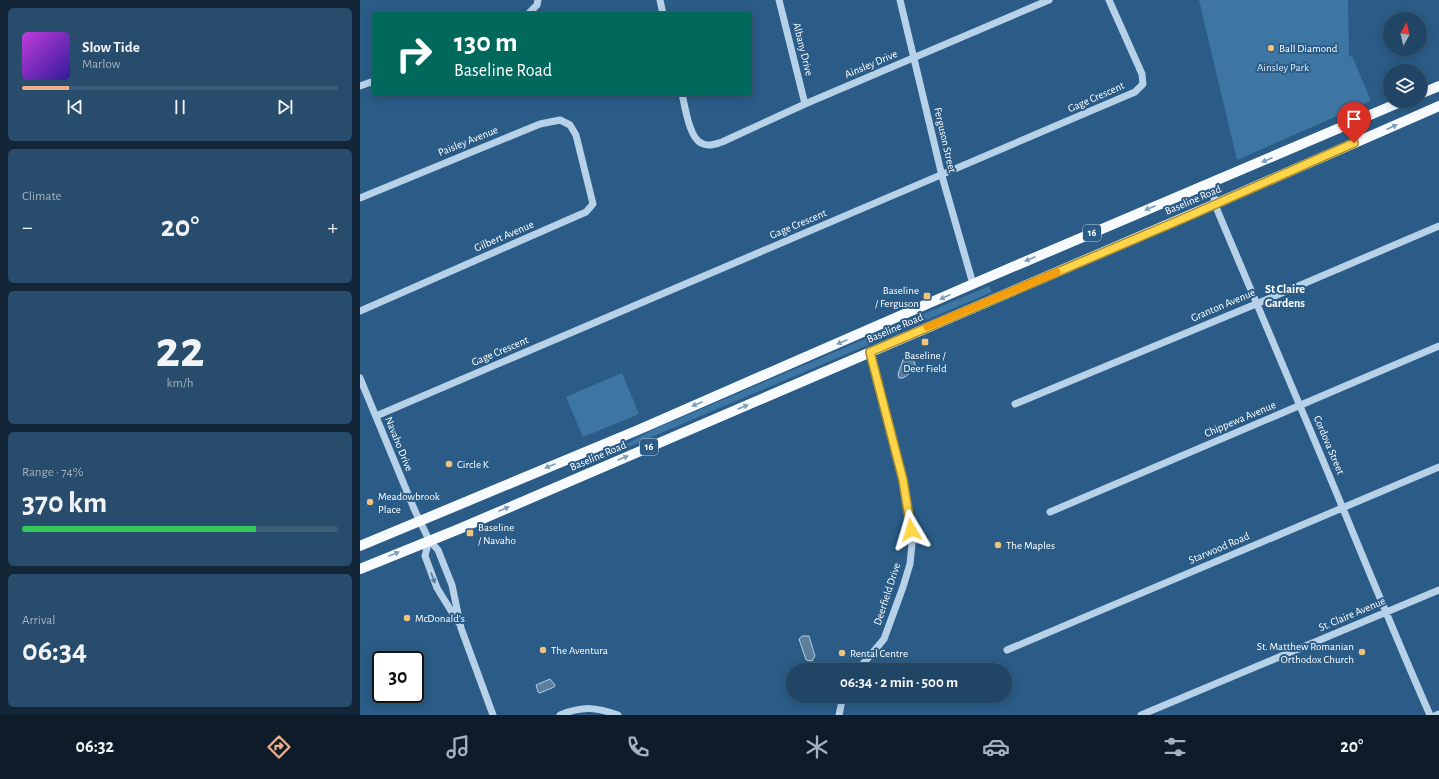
<!DOCTYPE html>
<html lang="en">
<head>
<meta charset="utf-8">
<style>
	:root { --surface:#204565; --page:#284c6b; --text:#f1f3f6; --muted:#a2b1bf; --line:#3d5d79; --accent:#eead8d }
	body { margin:0; font-family:"Alegreya Sans",sans-serif; background:var(--page); color:var(--text); height:100vh; display:flex; flex-direction:column; font-size:15px; white-space:nowrap }
	* { box-sizing:border-box; margin:0 }
	p { font-size:13px; color:var(--muted) }
	.icon { flex:none; width:22px; height:22px; fill:none; stroke:currentColor; stroke-width:2; stroke-linecap:round; stroke-linejoin:round }
	.map { position:relative; flex:1; overflow:hidden }
	.panel { display:flex; flex-direction:column; gap:8px; padding:8px; background:#122638; width:360px }
	.panel>* { flex:none }
	.guide { position:absolute; left:12px; top:12px; width:380px; height:84px; border-radius:4px; box-shadow:0 2px 10px #0003,0 0 0 1px var(--line); background:#00695c; color:#fff; overflow:hidden }
	.needle { width:26px; rotate:8deg }
	.fabs { position:absolute; left:1023px; top:12px; display:grid; gap:8px }
	.fabs a { display:grid; place-items:center; width:44px; height:44px; border-radius:50%; background:var(--surface); box-shadow:0 2px 10px #0003,0 0 0 1px var(--line); font-size:20px }
	.speed { position:absolute; left:12px; top:651px; display:flex; gap:8px; font-size:20px; font-weight:700; text-align:center }
	.speed>* { display:grid; place-content:center; width:52px; height:52px; border-radius:50%; background:var(--surface); box-shadow:0 2px 10px #0003,0 0 0 1px var(--line); line-height:1 }
	.speed .limit { border:2px solid #111; border-radius:6px; background:#fff; color:#111 }
	.pin { position:absolute; display:grid; place-items:center; width:34px; height:34px; color:#fff; margin:-41px -17px; border-radius:50% 50% 50% 0; rotate:-45deg; box-shadow:0 0 4px #0007 }
	.pin .icon { rotate:45deg }
	.me { position:absolute; width:44px; margin:-22px; rotate:353deg; stroke-linejoin:round; filter:drop-shadow(0 0 3px #0008) }
	.turn { display:flex; align-items:center; gap:14px; height:84px; padding:0 16px; font-size:18px }
	.turn .icon { width:52px; height:52px; stroke-width:2.5 }
	.turn b { display:block; font-size:28px; line-height:34px }
	.big { font-size:30px; font-weight:700; line-height:1.1 }
	.panel .widget { flex:1; display:flex; flex-direction:column; justify-content:center; gap:6px; min-width:0; padding:0 14px; border-radius:6px; background:var(--page) }
	.panel .dial { align-items:center; gap:0 }
	.dial b { font-size:52px; line-height:1 }
	.song { display:flex; align-items:center; gap:12px }
	.cover { width:48px; height:48px; border-radius:6px; background:linear-gradient(135deg,hsl(290 70% 55%),hsl(250 70% 35%)) }
	.played { height:4px; border-radius:2px; background:linear-gradient(90deg,var(--accent) 15%,var(--line) 15%) }
	.keys { display:flex; justify-content:space-around; direction:ltr }
	.heat { display:flex; justify-content:space-between; align-items:center; font-size:22px; direction:ltr }
	.charge { height:6px; border-radius:3px; background:linear-gradient(90deg,#34c759 74%,var(--line) 0) }
	.trip { position:absolute; left:426px; top:663px; width:226px; height:40px; border-radius:20px; background:var(--surface); box-shadow:0 2px 10px #0003,0 0 0 1px var(--line); font-weight:700; line-height:40px; text-align:center }
	.dock { display:flex; height:64px; justify-content:space-around; align-items:center; background:#0d1c28; color:var(--muted) }
	.dock .icon { width:28px; height:28px }
	.dock .current { color:var(--accent) }
	.dock b { font-size:18px; color:var(--text) }
	main { display:flex; flex:1; min-height:0 }
	.map>svg:first-child { display:block }
</style>
</head>
<body>
<main>
<section class="panel">
<div class="widget">
<div class="song"><i class="cover"></i><div><b>Slow Tide</b><p>Marlow</p></div></div>
<div class="played"></div>
<div class="keys"><svg class="icon" aria-label="previous" viewBox="0 0 24 24"><path d="M18 5L8 12l10 7zM5 5v14"/></svg><svg class="icon" aria-label="pause" viewBox="0 0 24 24"><path d="M8 5v14M16 5v14"/></svg><svg class="icon" aria-label="next" viewBox="0 0 24 24"><path d="M6 5l10 7-10 7zM19 5v14"/></svg></div>
</div>
<div class="widget"><p>Climate</p>
<div class="heat"><a>−</a><b class="big">20°</b><a>+</a></div>
</div>
<div class="widget dial"><b>22</b><p>km/h</p></div>
<div class="widget"><p>Range · 74%</p><b class="big">370 km</b><div class="charge"></div></div>
<div class="widget"><p>Arrival</p><b class="big">06:34</b></div>
</section>
<div class="map">
<svg width="1079" height="715" viewBox="0 0 1079 715">
	<rect width="100%" height="100%" fill="#2a5c87"/>
	<path fill="#3e76a3" d="M839 0H988L989 57 992 56 1011 101 877 160Z
		M629 286 632 292 261 450 260 448 290 431Z
		M262 373 279 414 223 437 206 397Z"/>
	<path fill="#5e809d" stroke="#abcde8" d="M548 358 553 359 555 364V367C551 371 548 376 543 378H539L538 374 543 360Z
		M442 636H449L455 656 452 661 446 660 439 639Z
		M190 679 195 685 194 687 180 693 178 692 176 685Z"/>
	<g fill="none" stroke-linecap="round" stroke-linejoin="round">
		<path stroke="#b6d1e8" stroke-width="7" d="M300 0 303 14
			M419 0 445 104
			M540 0 582 176 613 284
			M168 14 177 5 178 0
			M0 86 14 81
			M322 94C325 106 329 137 341 143 348 147 355 144 362 142L445 104 689 0
			M852 183 855 204 858 212C885 277 913 341 940 406 984 509 1025 613 1070 715
			M0 198 180 124 200 120 210 125 216 135 233 204 226 212 0 311
			M0 378 55 511 69 540 78 550 92 585 101 628 133 715
			M655 404 896 304 1079 226
			M16 416C268 307 522 201 775 92L783 84 782 74 749 0
			M690 512 1079 346
			M69 540 65 556 77 588 98 622
			M647 650 1079 467
			M497 670 509 657 524 639 543 587 550 564 552 544 550 518 546 492 510 352
			M200 715C223 706 236 707 258 715
			M479 715 483 696
			M781 715 1079 590
			M1076 715 1079 714"/>
		<path stroke="#f7fbfe" stroke-width="10" d="M1060 94 1079 86
			M0 546 278 430 629 277 1043 101
			M0 569 99 529 855 204 1079 106"/>
	</g>
	<defs><path id="oneway-solid" d="M-6-.8H1V-3.2L6.5 0L1 3.2V.8H-6Z"/></defs>
	<g fill="#7c9cb7">
		<use href="#oneway-solid" transform="translate(1032 127) rotate(-24)"/>
		<use href="#oneway-solid" transform="translate(907 160) rotate(157)"/>
		<use href="#oneway-solid" transform="translate(790 208) rotate(157)"/>
		<use href="#oneway-solid" transform="translate(670 259) rotate(157)"/>
		<use href="#oneway-solid" transform="translate(585 297) rotate(156)"/>
		<use href="#oneway-solid" transform="translate(482 342) rotate(157)"/>
		<use href="#oneway-solid" transform="translate(337 404) rotate(157)"/>
		<use href="#oneway-solid" transform="translate(383 407) rotate(-23)"/>
		<use href="#oneway-solid" transform="translate(263 458) rotate(-23)"/>
		<use href="#oneway-solid" transform="translate(190 466) rotate(157)"/>
		<use href="#oneway-solid" transform="translate(144 509) rotate(-23)"/>
		<use href="#oneway-solid" transform="translate(34 554) rotate(-22)"/>
	</g>
	<use fill="#547fa4" href="#oneway-solid" transform="translate(73 578) rotate(70)"/>
	<g fill="none" stroke-linecap="round" stroke-linejoin="round">
		<g stroke="#a68a30" stroke-width="10">
			<path id="route" d="M551 530 543 480 510 352 829 216 994 143"/>
		</g>
		<use href="#route" stroke="#ffd54a" stroke-width="7"/>
		<path stroke="#f59e0b" stroke-width="7" d="M567 327 697 272"/>
	</g>
	<g fill="#efc27d" stroke="#2a5c87" stroke-width="1.5">
		<circle cx="911" cy="48" r="4"/>
		<rect x="563" y="292" width="8" height="8" rx="2"/>
		<rect x="561" y="338" width="8" height="8" rx="2"/>
		<circle cx="89" cy="464" r="4"/>
		<circle cx="10" cy="502" r="4"/>
		<rect x="106" y="529" width="8" height="8" rx="2"/>
		<circle cx="638" cy="545" r="4"/>
		<circle cx="47" cy="618" r="4"/>
		<circle cx="183" cy="650" r="4"/>
		<circle cx="1002" cy="652" r="4"/>
		<circle cx="482" cy="653" r="4"/>
	</g>
	<g text-anchor="middle" dominant-baseline="central" stroke-width="4" stroke-linejoin="round" paint-order="stroke">
		<g fill="#2a5c87" stroke="#bfcedb" stroke-width="1">
			<rect x="723" y="225" width="18" height="16" rx="3"/>
			<rect x="280" y="439" width="18" height="16" rx="3"/>
		</g>
		<g font-size="10" font-weight="bold" fill="#fff">
			<text x="732" y="233">16</text>
			<text x="289" y="447">16</text>
		</g>
		<g font-size="11" fill="#fff" stroke="#2a5c87" text-anchor="start">
			<text x="919" y="48">Ball Diamond</text>
			<text x="559" y="290" text-anchor="end">Baseline<tspan x="559" dy="13">/ Ferguson</tspan></text>
			<text x="565" y="355" text-anchor="middle">Baseline /<tspan x="565" dy="13">Deer Field</tspan></text>
			<text x="97" y="464">Circle K</text>
			<text x="18" y="496">Meadowbrook<tspan x="18" dy="13">Place</tspan></text>
			<text x="118" y="527">Baseline<tspan x="118" dy="13">/ Navaho</tspan></text>
			<text x="646" y="545">The Maples</text>
			<text x="55" y="618">McDonald's</text>
			<text x="994" y="646" text-anchor="end">St. Matthew Romanian<tspan x="994" dy="13">Orthodox Church</tspan></text>
			<text x="191" y="650">The Aventura</text>
			<text x="490" y="653">Rental Centre</text>
		</g>
		<g font-size="11" fill="#fff" stroke="#2a5c87">
			<text transform="translate(443 49) rotate(76)">Albany Drive</text>
			<text transform="translate(511 64) rotate(-23)">Ainsley Drive</text>
			<text transform="translate(736 97) rotate(-24)">Gage Crescent</text>
			<text transform="translate(585 140) rotate(77)">Ferguson Street</text>
			<text transform="translate(108 141) rotate(-22)">Paisley Avenue</text>
			<text transform="translate(833 200) rotate(-23)">Baseline Road</text>
			<text transform="translate(438 224) rotate(-23)">Gage Crescent</text>
			<text transform="translate(144 236) rotate(-23)">Gilbert Avenue</text>
			<text transform="translate(863 305) rotate(-23)">Granton Avenue</text>
			<text transform="translate(535 328) rotate(-23)">Baseline Road</text>
			<text transform="translate(140 351) rotate(-23)">Gage Crescent</text>
			<text transform="translate(880 419) rotate(-23)">Chippewa Avenue</text>
			<text transform="translate(39 444) rotate(68)">Navaho Drive</text>
			<text transform="translate(969 445) rotate(67)">Cordova Street</text>
			<text transform="translate(238 456) rotate(-23)">Baseline Road</text>
			<text transform="translate(859 548) rotate(-23)">Starwood Road</text>
			<text transform="translate(527 594) rotate(-72)">Deerfield Drive</text>
			<text transform="translate(992 614) rotate(-23)">St. Claire Avenue</text>
		</g>
		<g font-size="11" fill="#d9e9f6" stroke="#2a5c87">
			<text x="923" y="67">Ainsley Park</text>
		</g>
		<g font-size="12" font-weight="bold" fill="#fff" stroke="#2a5c87">
			<text x="925" y="289">St Claire<tspan x="925" dy="14">Gardens</tspan></text>
		</g>
	</g>
</svg>
<div class="fabs">
<a><svg class="needle" viewBox="-14 -14 28 28"><path d="M0-13l5 13h-10z" fill="#e53935"/><path d="M0 13l5-13h-10z" fill="#a2b1bf"/></svg></a>
<a><svg class="icon" aria-label="layers" viewBox="0 0 24 24"><path d="M12 4l9 5-9 5-9-5zM3 14l9 5 9-5"/></svg></a>
</div>
<div class="speed"><div class="limit">30</div></div>
<div class="pin" style="left:994px;top:143px;background:#d93025"><svg class="icon" aria-label="arrive" viewBox="0 0 24 24"><path d="M6 21V4h12l-3 4 3 4H6"/></svg></div>
<svg class="me" style="left:551px;top:530px" viewBox="-20 -20 40 40"><path d="M0-17L14 15 0 8-14 15z" fill="#ffd54a" stroke="#fff" stroke-width="4"/></svg>
<div class="trip">06:34 · 2 min · 500 m</div>
<div class="guide">
<div class="turn"><svg class="icon" aria-label="right" viewBox="0 0 24 24"><path d="M7 20v-9h11M14 6l5 5-5 5"/></svg><div><b>130 m</b>Baseline Road</div></div>
</div>
</div>
</main>
<nav class="dock">
<b>06:32</b>
<svg class="icon current" aria-label="directions" viewBox="0 0 24 24"><path d="M12 3l9 9-9 9-9-9zM9 14v-3h6M13 9l2 2-2 2"/></svg>
<svg class="icon" aria-label="music" viewBox="0 0 24 24"><path d="M9 18V5l10-2v13"/><circle cx="6" cy="18" r="3"/><circle cx="16" cy="16" r="3"/></svg>
<svg class="icon" aria-label="phone" viewBox="0 0 24 24"><path d="M5 4h4l2 5-3 2q2 4 5 5l2-3 5 2v4C11 20 4 13 5 4z"/></svg>
<svg class="icon" aria-label="climate" viewBox="0 0 24 24"><path d="M12 3v18M4 7l16 10M4 17L20 7"/></svg>
<svg class="icon" aria-label="car" viewBox="0 0 24 24"><path d="M5 17H2v-5l4-1 3-4h7l3 4 3 1v5h-3M9 17h6M6 11h13"/><circle cx="7" cy="17" r="2"/><circle cx="17" cy="17" r="2"/></svg>
<svg class="icon" aria-label="filters" viewBox="0 0 24 24"><path d="M4 7h16M4 17h16"/><circle cx="9" cy="7" r="2"/><circle cx="15" cy="17" r="2"/></svg>
<b>20°</b>
</nav>
</body>
</html>
